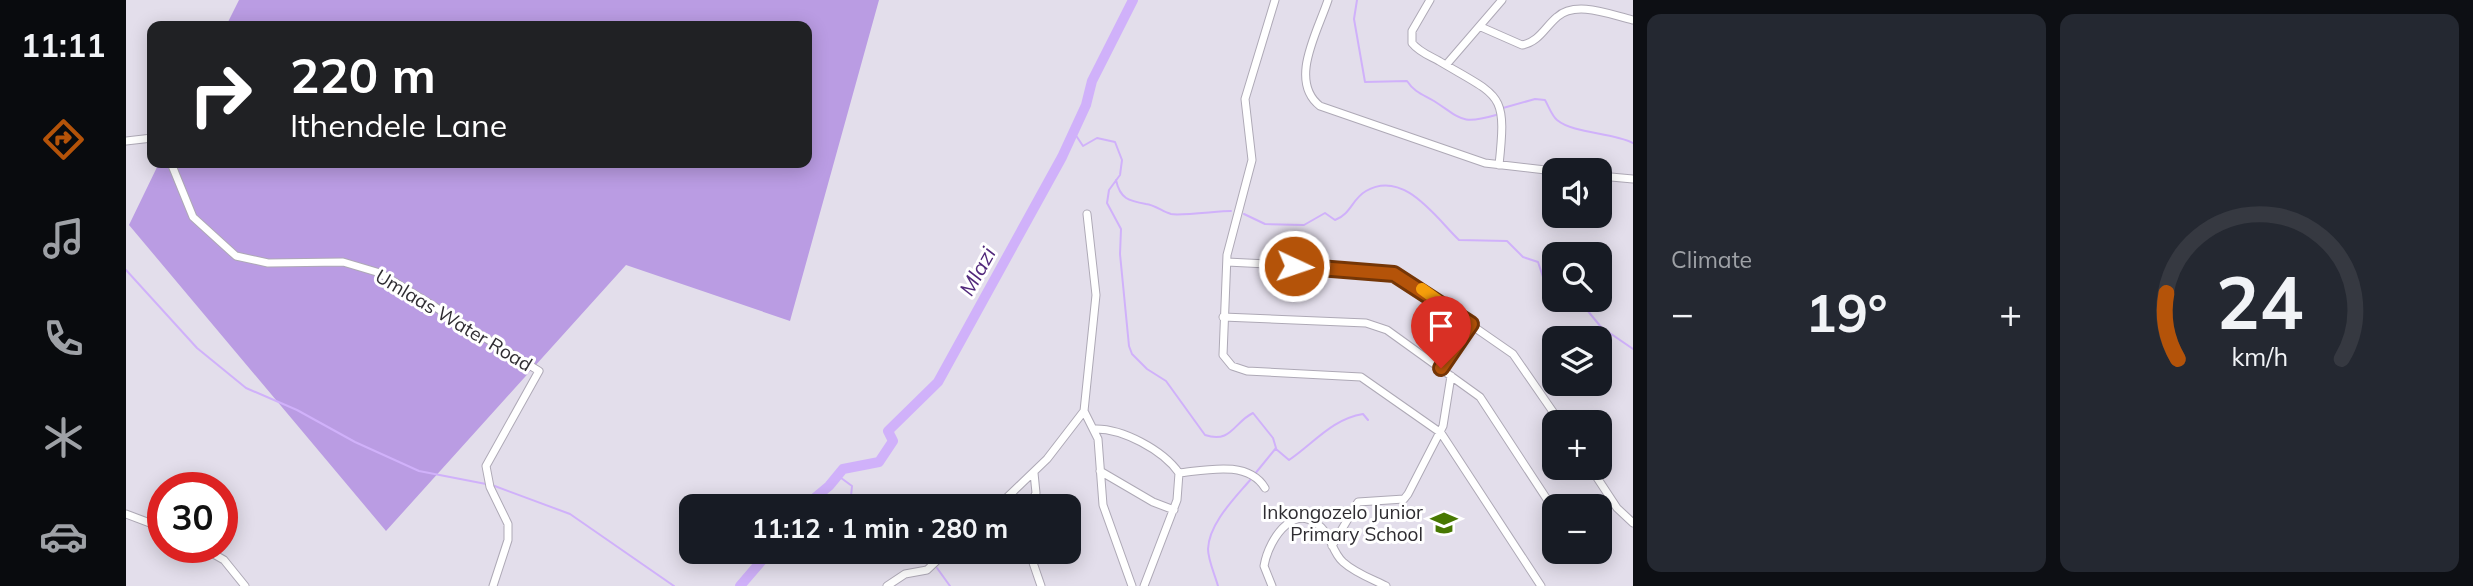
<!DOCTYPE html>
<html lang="en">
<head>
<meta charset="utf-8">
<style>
	:root { --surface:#171b24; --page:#242831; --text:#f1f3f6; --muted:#9ea1a6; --line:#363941; --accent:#b45309 }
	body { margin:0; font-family:Mulish,sans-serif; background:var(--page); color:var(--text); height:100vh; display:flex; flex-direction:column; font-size:26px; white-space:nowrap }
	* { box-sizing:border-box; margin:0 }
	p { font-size:23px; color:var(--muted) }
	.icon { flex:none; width:38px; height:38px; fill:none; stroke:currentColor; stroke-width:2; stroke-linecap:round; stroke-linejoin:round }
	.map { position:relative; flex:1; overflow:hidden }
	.panel { display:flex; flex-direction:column; gap:14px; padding:14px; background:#0d0f14; width:840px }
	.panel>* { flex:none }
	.top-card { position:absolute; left:21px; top:21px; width:665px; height:147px; border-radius:14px; box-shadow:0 4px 18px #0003; background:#202124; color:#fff; overflow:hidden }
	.tools { position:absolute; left:1416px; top:158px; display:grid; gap:14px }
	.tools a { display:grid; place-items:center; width:70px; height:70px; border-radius:14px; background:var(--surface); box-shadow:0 4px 18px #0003; font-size:35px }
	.speed { position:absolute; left:21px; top:472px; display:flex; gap:14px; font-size:35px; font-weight:700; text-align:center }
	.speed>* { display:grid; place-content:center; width:91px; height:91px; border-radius:50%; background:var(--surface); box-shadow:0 4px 18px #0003; line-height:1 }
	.speed .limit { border:10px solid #d22; background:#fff; color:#111 }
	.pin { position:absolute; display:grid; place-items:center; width:60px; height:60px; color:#fff; margin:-72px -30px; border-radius:50% 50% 50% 0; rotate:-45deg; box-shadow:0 0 7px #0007 }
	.pin .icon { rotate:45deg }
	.me { position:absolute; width:77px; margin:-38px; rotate:93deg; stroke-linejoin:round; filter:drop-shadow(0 0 5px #0008) }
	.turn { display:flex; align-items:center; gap:24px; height:147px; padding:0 28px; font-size:32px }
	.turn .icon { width:91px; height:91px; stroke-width:2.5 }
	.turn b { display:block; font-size:49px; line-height:60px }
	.big { font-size:52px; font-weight:700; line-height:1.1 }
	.panel .widget { flex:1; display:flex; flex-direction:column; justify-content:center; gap:10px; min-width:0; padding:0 24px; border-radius:14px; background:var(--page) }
	.panel .dial { align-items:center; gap:0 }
	.dial svg { height:182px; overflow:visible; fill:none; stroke:var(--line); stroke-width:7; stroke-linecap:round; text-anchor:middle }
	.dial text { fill:var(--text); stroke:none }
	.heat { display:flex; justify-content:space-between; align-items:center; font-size:38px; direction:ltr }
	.panel .tiles { flex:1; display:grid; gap:14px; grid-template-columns:repeat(2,1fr) }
	.trip { position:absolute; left:553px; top:494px; width:402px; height:70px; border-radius:14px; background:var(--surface); box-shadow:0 4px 18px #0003; font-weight:700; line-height:70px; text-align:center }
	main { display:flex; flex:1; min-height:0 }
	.menu { display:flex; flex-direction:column; width:126px; justify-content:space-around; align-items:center; background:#090b0e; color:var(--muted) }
	.menu .icon { width:49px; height:49px }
	.menu .current { color:var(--accent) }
	.menu b { font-size:32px; color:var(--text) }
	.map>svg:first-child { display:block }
</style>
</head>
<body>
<main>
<nav class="menu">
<b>11:11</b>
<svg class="icon current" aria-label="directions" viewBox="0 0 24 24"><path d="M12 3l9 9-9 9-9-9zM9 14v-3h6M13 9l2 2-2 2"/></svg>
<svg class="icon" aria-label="music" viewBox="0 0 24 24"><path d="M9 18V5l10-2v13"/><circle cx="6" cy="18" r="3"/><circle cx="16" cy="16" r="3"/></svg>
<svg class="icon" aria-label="phone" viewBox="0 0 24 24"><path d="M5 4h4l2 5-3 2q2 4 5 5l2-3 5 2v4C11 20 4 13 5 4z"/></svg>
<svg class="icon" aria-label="climate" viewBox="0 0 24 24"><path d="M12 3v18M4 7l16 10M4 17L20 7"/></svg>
<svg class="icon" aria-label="car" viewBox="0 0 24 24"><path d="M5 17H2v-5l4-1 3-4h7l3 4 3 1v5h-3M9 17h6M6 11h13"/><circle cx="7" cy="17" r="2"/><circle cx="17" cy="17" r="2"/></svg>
</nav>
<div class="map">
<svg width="1507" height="586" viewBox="0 0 1507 586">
	<rect width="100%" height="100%" fill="#e3deeb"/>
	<path fill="#ba9ce3" d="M113 0H753L664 321 500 265 260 531 3 225 33 163H681V26H100Z"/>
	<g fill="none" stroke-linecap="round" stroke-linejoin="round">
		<path stroke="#d0b1fa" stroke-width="2" d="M1231 0 1228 19 1239 82 1281 81C1288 92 1298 95 1308 101 1336 119 1335 125 1370 115
			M1377 108 1409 99 1419 100C1422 105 1426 116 1431 120 1448 134 1486 132 1507 143
			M947 131 957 146 971 138 989 142 996 160 994 175 983 190 981 203 995 229 994 254 1003 346 1006 354 1021 369 1040 381 1079 435C1105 444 1108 422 1127 413L1147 438 1150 448 1128 475
			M990 180C994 199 1003 201 1020 204 1029 205 1037 212 1045 214 1054 216 1093 211 1105 211
			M1118 214 1139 224 1178 225 1199 213 1209 220C1225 214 1226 199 1240 191 1278 169 1310 218 1333 240L1381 241 1397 257 1412 262 1418 280 1428 283
			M0 270 71 348 120 388 171 410 229 442 293 471 360 484
			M1452 299 1475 327 1507 349
			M1150 449 1163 460C1188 443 1206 419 1237 414L1242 420
			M711 475 726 486 724 506
			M366 485 444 514 548 586
			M791 551 803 565
			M811 568 824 586
			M1092 586C1089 575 1082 560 1082 549 1083 523 1109 498 1125 479"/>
		<path stroke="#d0b1fa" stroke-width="10" d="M679 506 703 486 717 469 753 462 767 441 762 431 812 382 936 157 960 105 966 81 1007 0
			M614 586 644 551"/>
		<g stroke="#aea9b6" stroke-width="9">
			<path id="minor" d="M1149 0 1119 99 1126 160 1101 255 1097 355 1106 366 1121 371 1235 377 1315 433 1415 586
				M1202 0C1192 31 1162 81 1194 106L1359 163 1428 171
				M1304 0 1286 31V43C1293 52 1304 56 1313 61 1375 98 1381 91 1373 165
				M1355 27 1396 45C1413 42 1419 27 1431 17 1450 0 1485 15 1507 20
				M1320 65 1376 0
				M0 141 26 138
				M45 163 67 217 110 256 142 263 217 262 254 273 413 371 360 466 364 487 382 524V540L367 586
				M1474 176 1507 179
				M1101 262 1255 270 1276 277 1387 354 1434 422
				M1097 317 1240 323 1261 330 1354 397 1428 510
				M1315 367 1345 324
				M958 411 972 439 977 505 1006 586
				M968 429C996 428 1037 450 1053 473
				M1464 467 1491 508 1507 523
				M974 471 1027 502 1048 510
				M1053 473C1081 470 1122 460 1139 488
				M872 506 921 459 958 411 970 295 961 214
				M904 506 910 493 908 473
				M0 514 37 528
				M1206 546 1232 502 1278 499 1282 494 1317 426 1325 376
				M77 548 98 560 119 586
				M903 551 915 586
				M761 586 779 574 801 570 821 551
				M1018 586 1051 500 1053 473
				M1146 586 1138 566C1143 537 1172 496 1200 533 1206 542 1208 554 1217 562 1229 573 1246 579 1260 586"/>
		</g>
		<use href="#minor" stroke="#fff" stroke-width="7"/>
	</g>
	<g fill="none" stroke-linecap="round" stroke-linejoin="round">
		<g stroke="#753606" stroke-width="18">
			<path id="route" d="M1168 266 1268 274 1345 324 1315 368"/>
		</g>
		<use href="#route" stroke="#b45309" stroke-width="12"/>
		<path stroke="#f59e0b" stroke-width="12" d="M1296 289 1336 318"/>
	</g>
	<defs>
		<g id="school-bare" transform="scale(2.1)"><path d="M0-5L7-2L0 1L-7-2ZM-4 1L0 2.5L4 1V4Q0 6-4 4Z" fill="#477801" stroke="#fff" stroke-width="2.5" paint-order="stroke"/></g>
	</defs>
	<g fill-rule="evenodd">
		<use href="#school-bare" x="1318" y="523"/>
	</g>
	<g text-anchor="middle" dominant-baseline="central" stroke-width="6" stroke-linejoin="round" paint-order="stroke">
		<g font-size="19" fill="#2f2d32" stroke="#fff">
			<text transform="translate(328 320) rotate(31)">Umlaas Water Road</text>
		</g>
		<g font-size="19" fill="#2f2d32" stroke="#fff" text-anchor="end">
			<text x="1297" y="512">Inkongozelo Junior<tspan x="1297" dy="22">Primary School</tspan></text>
		</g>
		<g font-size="21" font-style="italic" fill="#51287b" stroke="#fff">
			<text transform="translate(851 271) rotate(-61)">Mlazi</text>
		</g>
	</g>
</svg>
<div class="tools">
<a><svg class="icon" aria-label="sound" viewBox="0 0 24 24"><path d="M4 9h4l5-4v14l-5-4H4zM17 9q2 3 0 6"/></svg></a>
<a><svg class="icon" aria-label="search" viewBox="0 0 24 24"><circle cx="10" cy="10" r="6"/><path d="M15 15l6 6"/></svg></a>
<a><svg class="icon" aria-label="layers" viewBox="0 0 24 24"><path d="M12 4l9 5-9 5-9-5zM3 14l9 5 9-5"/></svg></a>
<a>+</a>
<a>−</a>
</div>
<div class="speed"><div class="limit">30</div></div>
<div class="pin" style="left:1315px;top:368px;background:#d93025"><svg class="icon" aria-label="arrive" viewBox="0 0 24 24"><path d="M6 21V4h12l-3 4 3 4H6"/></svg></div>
<svg class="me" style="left:1168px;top:266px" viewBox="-20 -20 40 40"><circle r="17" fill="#b45309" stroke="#fff" stroke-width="3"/><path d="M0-11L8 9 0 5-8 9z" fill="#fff"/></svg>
<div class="trip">11:12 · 1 min · 280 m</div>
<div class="top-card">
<div class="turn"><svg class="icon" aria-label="right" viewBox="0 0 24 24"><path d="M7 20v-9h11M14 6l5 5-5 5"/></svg><div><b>220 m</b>Ithendele Lane</div></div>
</div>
</div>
<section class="panel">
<div class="tiles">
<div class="widget"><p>Climate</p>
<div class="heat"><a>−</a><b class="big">19°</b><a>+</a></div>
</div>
<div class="widget dial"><svg viewBox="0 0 100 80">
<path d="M14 69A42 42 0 1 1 86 69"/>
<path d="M14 69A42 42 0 0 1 9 40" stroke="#b45309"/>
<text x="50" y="56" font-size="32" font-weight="700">24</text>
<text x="50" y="72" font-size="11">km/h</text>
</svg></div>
</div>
</section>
</main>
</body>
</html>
